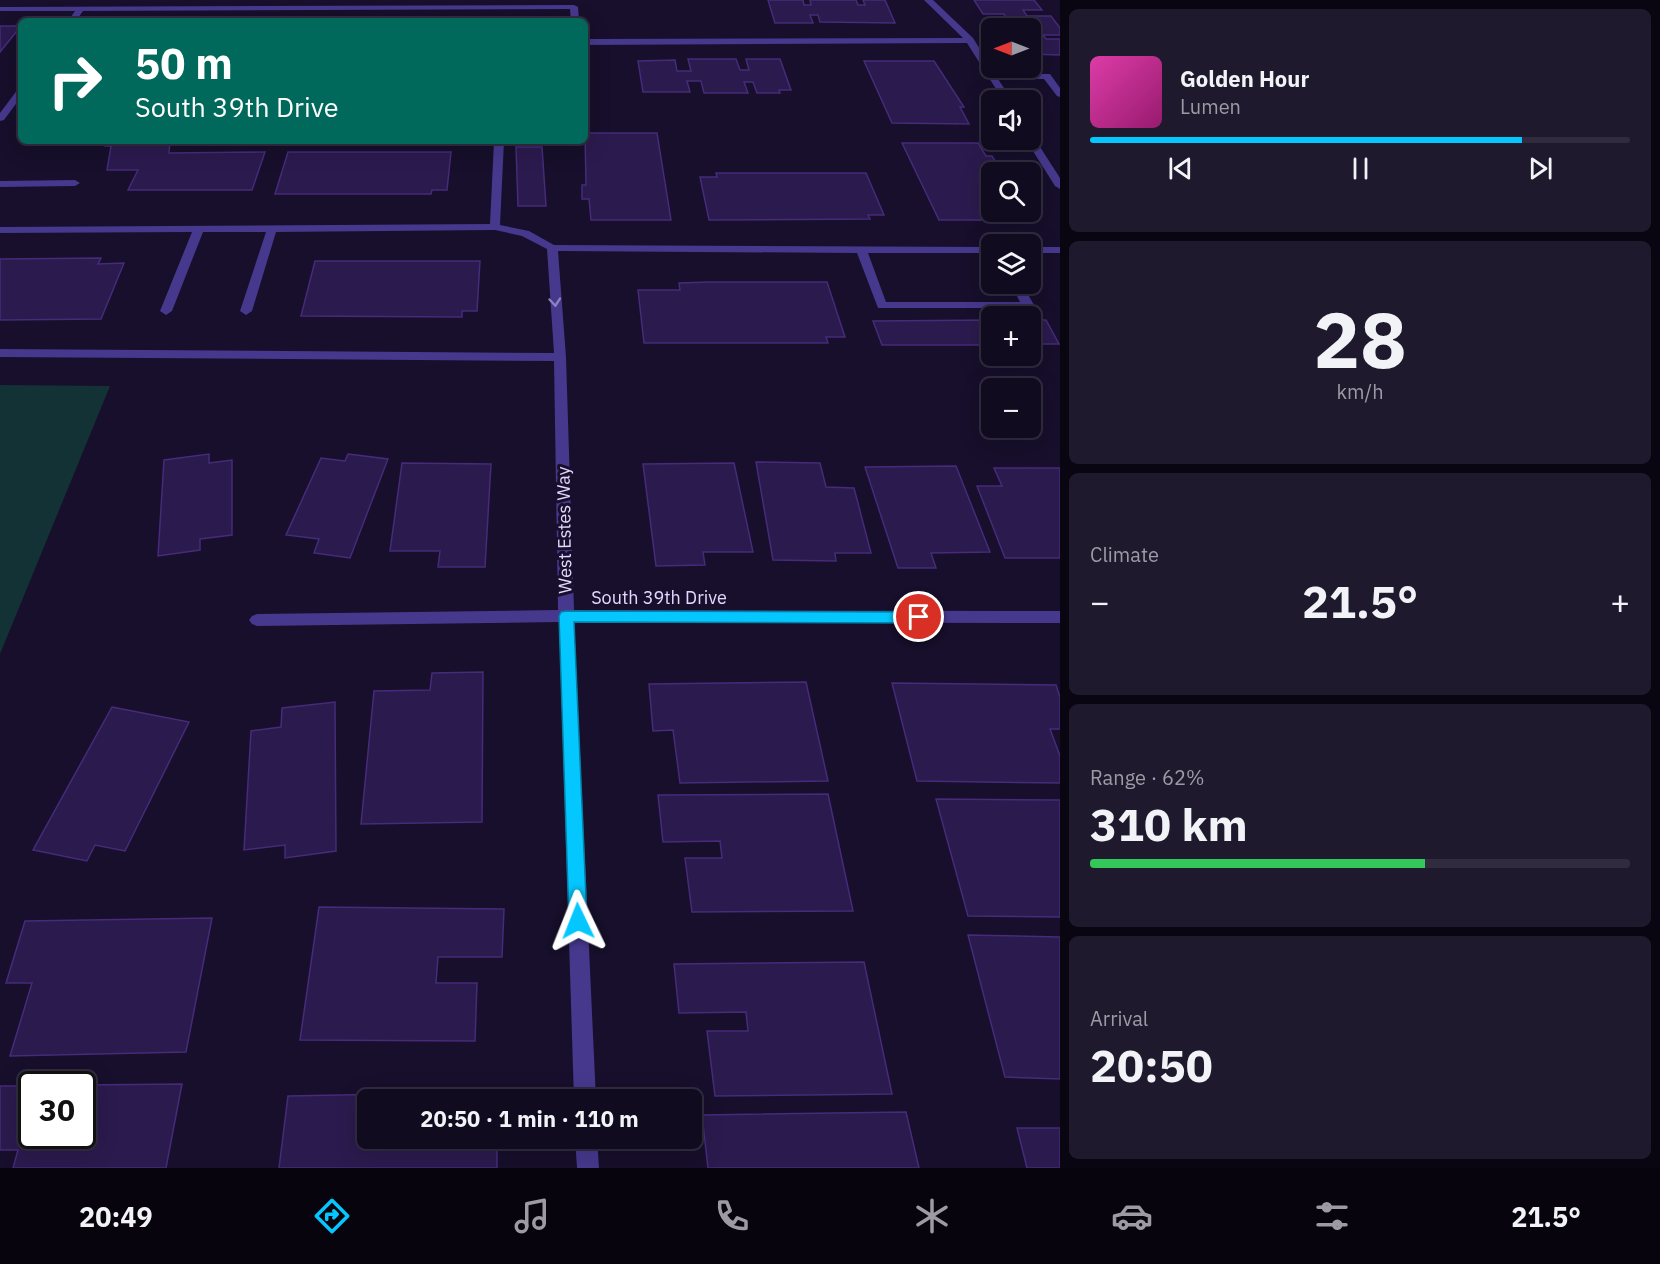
<!DOCTYPE html>
<html lang="en">
<head>
<meta charset="utf-8">
<style>
	:root { --surface:#110b20; --page:#1e192d; --text:#f1f3f6; --muted:#9c9ba5; --line:#302b3e; --accent:#05c7ff }
	body { margin:0; font-family:"IBM Plex Sans",sans-serif; background:var(--page); color:var(--text); height:100vh; display:flex; flex-direction:column; font-size:22px; white-space:nowrap }
	* { box-sizing:border-box; margin:0 }
	p { font-size:20px; color:var(--muted) }
	.icon { flex:none; width:33px; height:33px; fill:none; stroke:currentColor; stroke-width:2; stroke-linecap:round; stroke-linejoin:round }
	.map { position:relative; flex:1; overflow:hidden }
	.panel { display:flex; flex-direction:column; gap:9px; padding:9px; background:#090612; width:600px }
	.panel>* { flex:none }
	.banner { position:absolute; left:18px; top:18px; width:570px; height:126px; border-radius:9px; box-shadow:0 6px 24px #0002,0 0 0 2px var(--line); background:#00695c; color:#fff; overflow:hidden }
	.needle { width:39px; rotate:270deg }
	.tools { position:absolute; left:981px; top:18px; display:grid; gap:12px }
	.tools a { display:grid; place-items:center; width:60px; height:60px; border-radius:9px; background:var(--surface); box-shadow:0 6px 24px #0002,0 0 0 2px var(--line); font-size:30px }
	.speed { position:absolute; left:18px; top:1071px; display:flex; gap:12px; font-size:30px; font-weight:700; text-align:center }
	.speed>* { display:grid; place-content:center; width:78px; height:78px; border-radius:50%; background:var(--surface); box-shadow:0 6px 24px #0002,0 0 0 2px var(--line); line-height:1 }
	.speed .limit { border:3px solid #111; border-radius:9px; background:#fff; color:#111 }
	.pin { position:absolute; display:grid; place-items:center; width:51px; height:51px; color:#fff; margin:-26px; border:3px solid #fff; border-radius:50%; box-shadow:0 2px 6px #0007 }
	.me { position:absolute; width:66px; margin:-33px; rotate:358deg; stroke-linejoin:round; filter:drop-shadow(0 0 4px #0008) }
	.turn { display:flex; align-items:center; gap:21px; height:126px; padding:0 18px; font-size:27px }
	.turn .icon { width:78px; height:78px; stroke-width:2.5 }
	.turn b { display:block; font-size:42px; line-height:51px }
	.big { font-size:45px; font-weight:700; line-height:1.1 }
	.panel .tile { flex:1; display:flex; flex-direction:column; justify-content:center; gap:9px; min-width:0; padding:0 21px; border-radius:9px; background:var(--page) }
	.panel .dial { align-items:center; gap:0 }
	.dial b { font-size:78px; line-height:1 }
	.song { display:flex; align-items:center; gap:18px }
	.cover { width:72px; height:72px; border-radius:9px; background:linear-gradient(135deg,hsl(320 70% 55%),hsl(320 70% 35%)) }
	.played { height:6px; border-radius:3px; background:linear-gradient(90deg,var(--accent) 80%,var(--line) 80%) }
	.keys { display:flex; justify-content:space-around; direction:ltr }
	.heat { display:flex; justify-content:space-between; align-items:center; font-size:33px; direction:ltr }
	.charge { height:9px; border-radius:4px; background:linear-gradient(90deg,#34c759 62%,var(--line) 0) }
	.trip { position:absolute; left:357px; top:1089px; width:345px; height:60px; border-radius:9px; background:var(--surface); box-shadow:0 6px 24px #0002,0 0 0 2px var(--line); font-weight:700; line-height:60px; text-align:center }
	.tab-bar { display:flex; height:96px; justify-content:space-around; align-items:center; background:#07040d; color:var(--muted) }
	.tab-bar .icon { width:42px; height:42px }
	.tab-bar .current { color:var(--accent) }
	.tab-bar b { font-size:27px; color:var(--text) }
	main { display:flex; flex:1; min-height:0 }
	.map>svg:first-child { display:block }
</style>
</head>
<body>
<main>
<div class="map">
<svg width="1060" height="1168" viewBox="0 0 1060 1168">
	<rect width="100%" height="100%" fill="#170f2b"/>
	<path fill="#123235" d="M0 385 110 386 0 654Z"/>
	<path fill="#2b1a4d" stroke="#452b7a" stroke-width="1.5" d="M768 0H803L804 5H811L810 0H856L858 5H865L863 0H885L895 23 820 22 818 15H810L813 23H775Z
		M974 0H1034L1042 10H1023L1027 16H1051L1060 28V35H1043L1046 39H1060V55L1030 54V28L992 30 984 19H1007L1004 14H983Z
		M0 26H21L0 52Z
		M688 59H736L740 70H749L746 59H780L791 90H779L780 93H757L753 82H744L748 93H704L701 81H687L690 92H643L638 61 675 60 677 71H691Z
		M864 61H934L964 107H960L969 124 892 123Z
		M585 133H657L671 220H591L589 199H582V185H586Z
		M105 141H170L169 153 265 152 252 190H128L138 170H107L111 146H105Z
		M902 143H978L986 156H992L1002 172H992V212H1022L1027 220H939Z
		M516 147H542L546 206H518Z
		M288 152H451L447 190H432L431 194H275Z
		M716 173H866L884 215H868L870 219 709 220 700 177H717Z
		M101 258 98 264 124 263 101 319 0 320V259Z
		M315 261H480L477 311H462V317L301 316Z
		M709 282H827L845 337H826L828 343H644L638 290H680L679 283Z
		M992 320V345H882L873 321Z
		M1030 320H1046L1059 344H1030Z
		M209 454V463L232 460V535L200 539V550L158 556 164 460Z
		M348 454 388 459 350 558 314 553 319 539 286 535 321 458 345 461Z
		M756 462 820 463 826 487 854 488 871 553H835L836 561 773 560Z
		M402 463 491 464 485 567H438L440 551H390Z
		M734 463 753 552H703L705 565 656 566 643 464Z
		M956 466 990 552 931 553 936 568H898L865 467Z
		M994 468H1060V558H1005L977 486H1002Z
		M483 672 482 822 361 824 374 691 430 690 432 673Z
		M806 682 828 781 680 783 673 730 653 731 649 684Z
		M892 683 1056 685 1060 697V729H1050L1060 756V783L917 781Z
		M335 702 336 851 285 858V845L244 850 251 731 281 727 282 708Z
		M112 707 189 722 125 851 95 845 87 861 33 850Z
		M828 794 853 911 692 912 685 858H722L720 841 663 842 658 795Z
		M936 799 1060 800V917L968 916Z
		M319 907 504 909 502 957H438L436 983H477L475 1041 300 1040Z
		M212 918 186 1052 10 1056 32 983H6L25 921Z
		M968 935 1060 937V1079L1005 1077Z
		M864 962 892 1094 715 1096 707 1031H748L746 1012 679 1013 674 964Z
		M182 1084 166 1168H13L18 1150H0V1086H32V1136H82V1085Z
		M497 1092V1100H368V1138H497V1168H279L288 1096Z
		M906 1112 919 1168H708L702 1115Z
		M1017 1128H1060V1168H1027Z"/>
	<g fill="none" stroke-linecap="round" stroke-linejoin="round">
		<path fill="#46388c" fill-rule="evenodd" d="M924 0H933L973 38 995 73 1050 74 1060 88V97L1057 96 1044 79H998L1012 100H1003L967 43 585 45V39L963 38Z
			M574 5 578 7 579 21H571L570 9 83 11 76 21H68L75 11H0V7Z
			M21 88V97L4 120 0 121V113L18 89Z
			M1030 135 1033 136 1060 178V189L1055 186 1026 140H1030Z
			M494 141H504L500 225 529 231 554 245 992 247V253H868L886 302H1020L1011 284H1022L1034 305 1028 308H878L857 253 558 251 566 357 574 610 1060 611V623L574 622 596 1100H574L559 622 257 626 252 624 249 620 252 616 257 614 558 610 554 361 0 357V349L554 353 547 249 522 236 495 230 276 232 252 311 246 315 240 311 266 232H203L172 311 166 315 160 311 192 232 0 233V227L490 224Z
			M0 181 75 180 80 183 75 186 0 187Z
			M1030 247H1060V253H1030Z
			M575 1138H597L599 1168H577Z"/>
	</g>
	<defs><path id="oneway-chevron" d="M-2-3.5L2.5 0L-2 3.5" fill="none" stroke-width="1.6" stroke-linecap="round" stroke-linejoin="round" transform="scale(1.5)"/></defs>
	<use stroke="#8c80c0" href="#oneway-chevron" transform="translate(555 302) rotate(85)"/>
	<path fill="#05c7ff" stroke="#0381a6" stroke-width="1.5" d="M566 611 919 612 924 613 926 617 924 621 919 623 574 622 587 921 584 927 578 930 572 927 569 921 559 616 561 612Z"/>
	<g text-anchor="middle" dominant-baseline="central" stroke-width="6" stroke-linejoin="round" paint-order="stroke">
		<g font-size="18" fill="#e2d9ff" stroke="#170f2b">
			<text transform="translate(564 530) rotate(-91)">West Estes Way</text>
			<text x="659" y="597">South 39th Drive</text>
		</g>
	</g>
</svg>
<div class="tools">
<a><svg class="needle" viewBox="-14 -14 28 28"><path d="M0-13l5 13h-10z" fill="#e53935"/><path d="M0 13l5-13h-10z" fill="#9c9ba5"/></svg></a>
<a><svg class="icon" aria-label="sound" viewBox="0 0 24 24"><path d="M4 9h4l5-4v14l-5-4H4zM17 9q2 3 0 6"/></svg></a>
<a><svg class="icon" aria-label="search" viewBox="0 0 24 24"><circle cx="10" cy="10" r="6"/><path d="M15 15l6 6"/></svg></a>
<a><svg class="icon" aria-label="layers" viewBox="0 0 24 24"><path d="M12 4l9 5-9 5-9-5zM3 14l9 5 9-5"/></svg></a>
<a>+</a>
<a>−</a>
</div>
<div class="speed"><div class="limit">30</div></div>
<div class="pin" style="left:919px;top:617px;background:#d93025"><svg class="icon" aria-label="arrive" viewBox="0 0 24 24"><path d="M6 21V4h12l-3 4 3 4H6"/></svg></div>
<svg class="me" style="left:578px;top:921px" viewBox="-20 -20 40 40"><path d="M0-17L14 15 0 8-14 15z" fill="#05c7ff" stroke="#fff" stroke-width="4"/></svg>
<div class="trip">20:50 · 1 min · 110 m</div>
<div class="banner">
<div class="turn"><svg class="icon" aria-label="right" viewBox="0 0 24 24"><path d="M7 20v-9h11M14 6l5 5-5 5"/></svg><div><b>50 m</b>South 39th Drive</div></div>
</div>
</div>
<section class="panel">
<div class="tile">
<div class="song"><i class="cover"></i><div><b>Golden Hour</b><p>Lumen</p></div></div>
<div class="played"></div>
<div class="keys"><svg class="icon" aria-label="previous" viewBox="0 0 24 24"><path d="M18 5L8 12l10 7zM5 5v14"/></svg><svg class="icon" aria-label="pause" viewBox="0 0 24 24"><path d="M8 5v14M16 5v14"/></svg><svg class="icon" aria-label="next" viewBox="0 0 24 24"><path d="M6 5l10 7-10 7zM19 5v14"/></svg></div>
</div>
<div class="tile dial"><b>28</b><p>km/h</p></div>
<div class="tile"><p>Climate</p>
<div class="heat"><a>−</a><b class="big">21.5°</b><a>+</a></div>
</div>
<div class="tile"><p>Range · 62%</p><b class="big">310 km</b><div class="charge"></div></div>
<div class="tile"><p>Arrival</p><b class="big">20:50</b></div>
</section>
</main>
<nav class="tab-bar">
<b>20:49</b>
<svg class="icon current" aria-label="directions" viewBox="0 0 24 24"><path d="M12 3l9 9-9 9-9-9zM9 14v-3h6M13 9l2 2-2 2"/></svg>
<svg class="icon" aria-label="music" viewBox="0 0 24 24"><path d="M9 18V5l10-2v13"/><circle cx="6" cy="18" r="3"/><circle cx="16" cy="16" r="3"/></svg>
<svg class="icon" aria-label="phone" viewBox="0 0 24 24"><path d="M5 4h4l2 5-3 2q2 4 5 5l2-3 5 2v4C11 20 4 13 5 4z"/></svg>
<svg class="icon" aria-label="climate" viewBox="0 0 24 24"><path d="M12 3v18M4 7l16 10M4 17L20 7"/></svg>
<svg class="icon" aria-label="car" viewBox="0 0 24 24"><path d="M5 17H2v-5l4-1 3-4h7l3 4 3 1v5h-3M9 17h6M6 11h13"/><circle cx="7" cy="17" r="2"/><circle cx="17" cy="17" r="2"/></svg>
<svg class="icon" aria-label="filters" viewBox="0 0 24 24"><path d="M4 7h16M4 17h16"/><circle cx="9" cy="7" r="2"/><circle cx="15" cy="17" r="2"/></svg>
<b>21.5°</b>
</nav>
</body>
</html>
